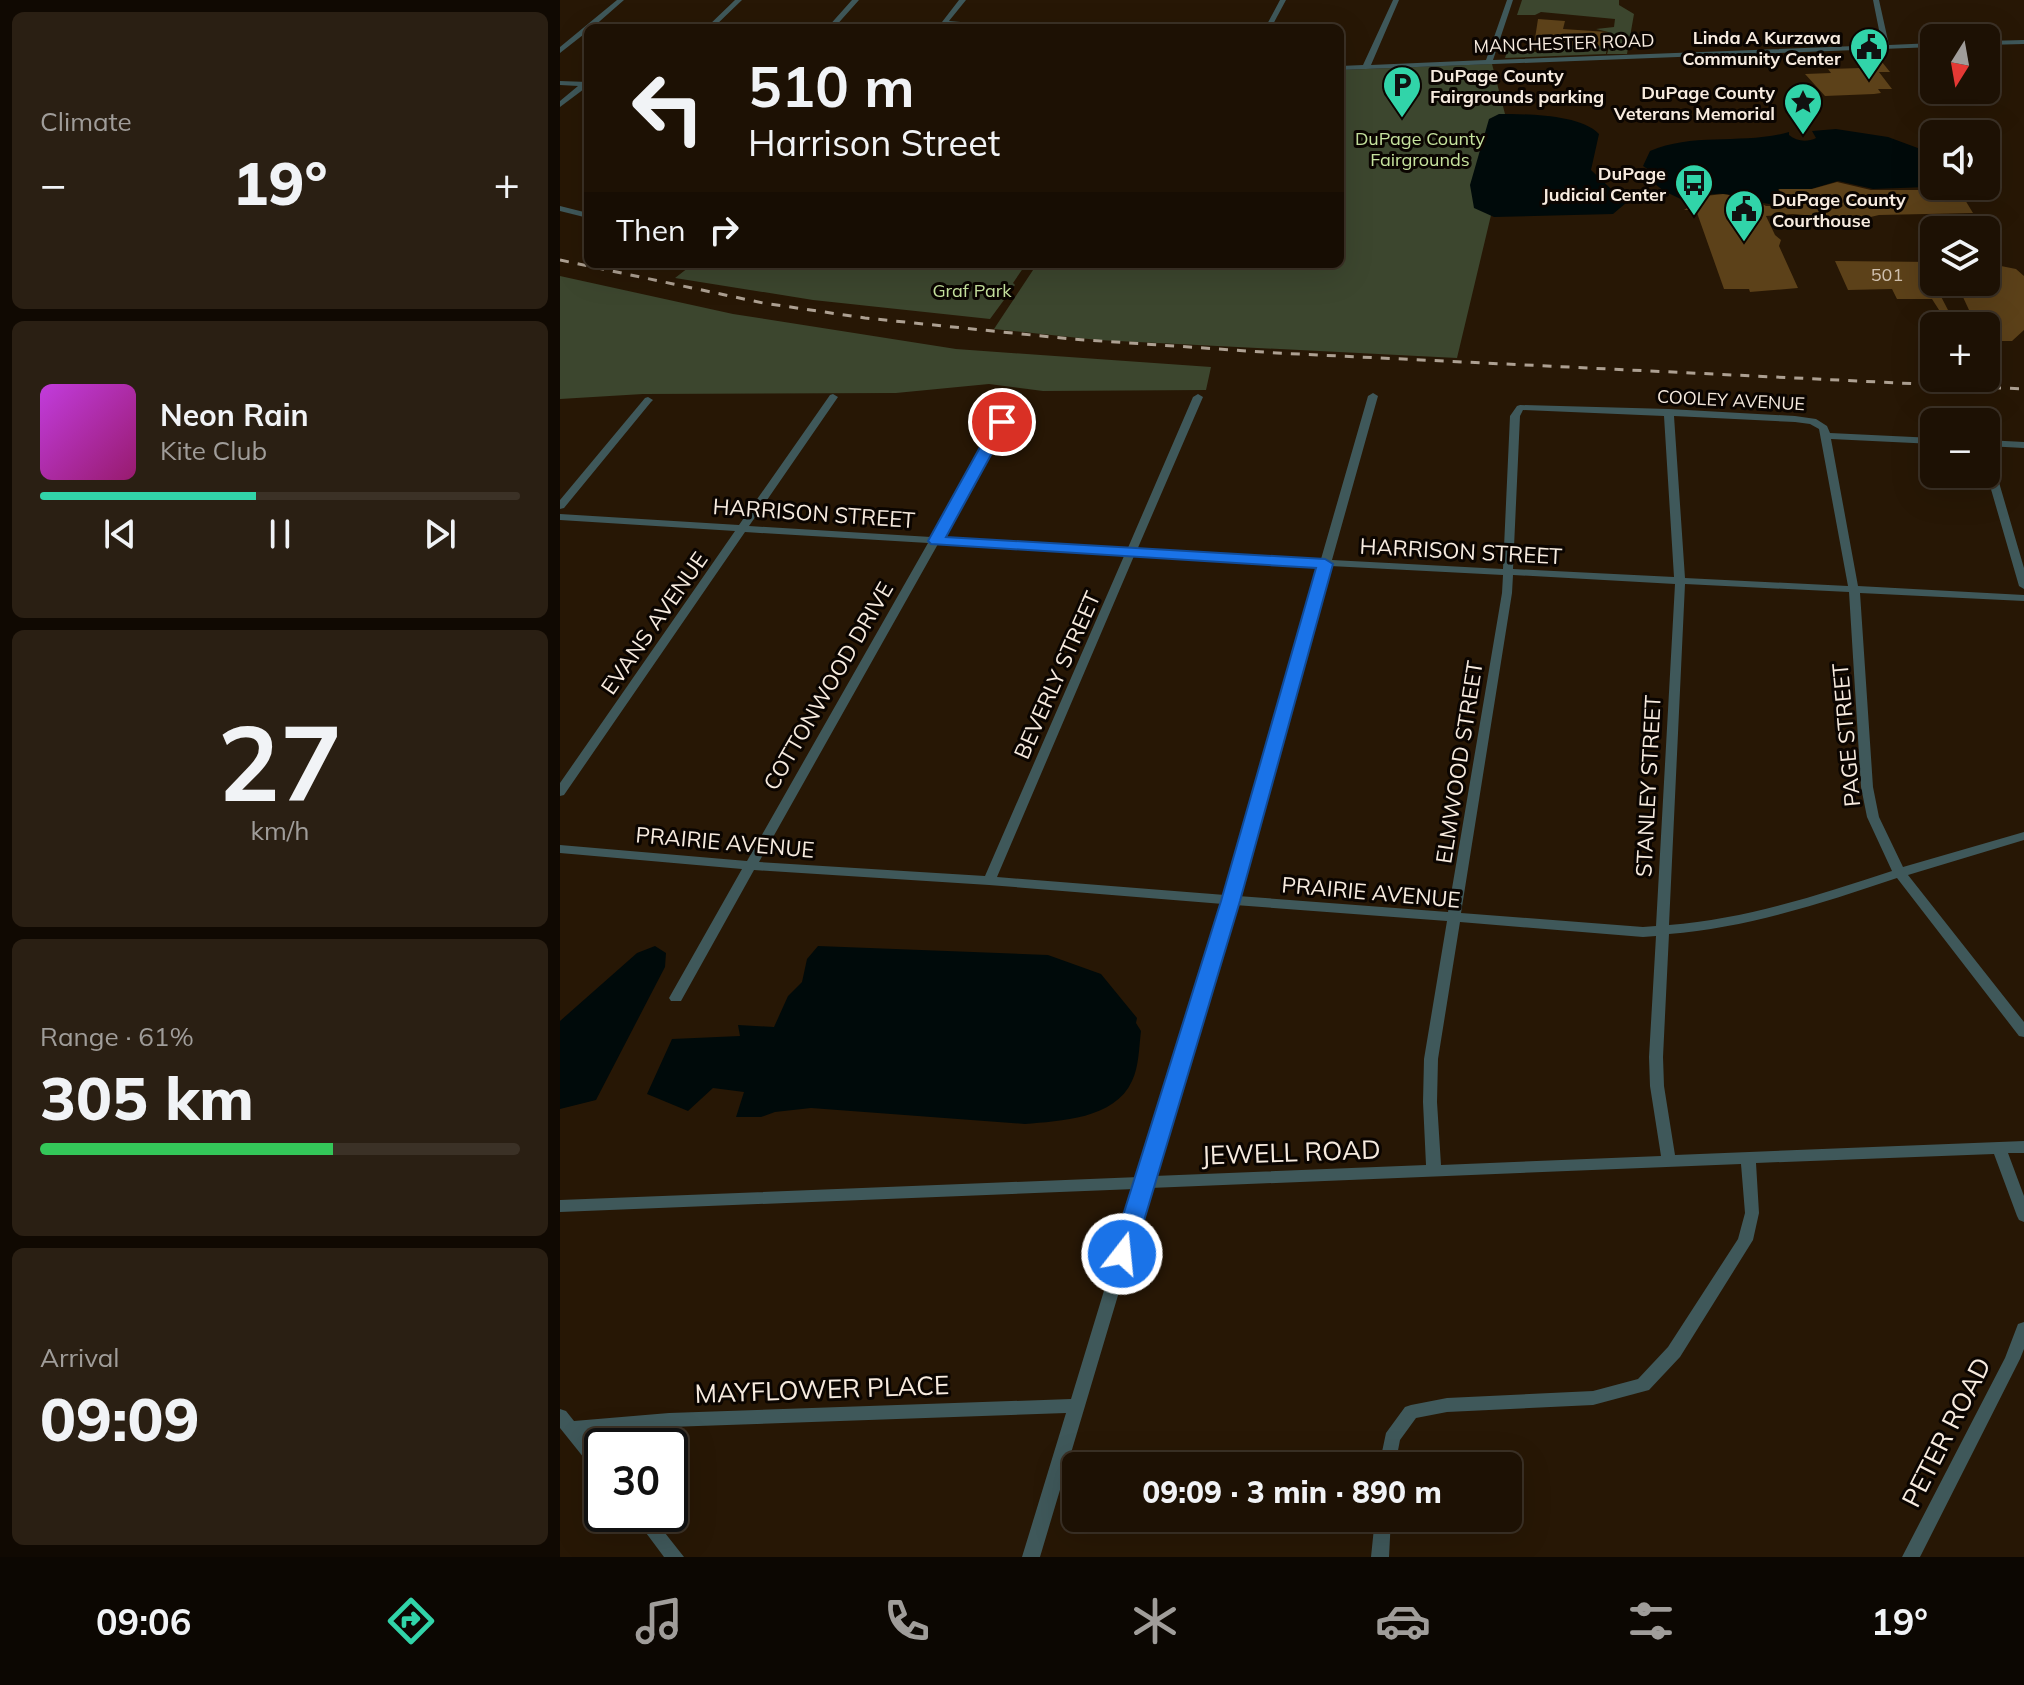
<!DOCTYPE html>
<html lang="en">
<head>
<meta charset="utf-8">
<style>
	:root { --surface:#1d1104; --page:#2a1f13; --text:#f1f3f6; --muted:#a09d9a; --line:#3b3126; --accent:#31d4a9 }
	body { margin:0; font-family:Mulish,sans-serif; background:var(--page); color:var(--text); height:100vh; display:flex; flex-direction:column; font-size:30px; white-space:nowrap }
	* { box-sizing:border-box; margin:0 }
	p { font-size:26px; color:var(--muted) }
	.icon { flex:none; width:44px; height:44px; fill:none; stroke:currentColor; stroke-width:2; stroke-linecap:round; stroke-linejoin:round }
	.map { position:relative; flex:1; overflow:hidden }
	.drawer { display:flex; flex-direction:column; gap:12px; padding:12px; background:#100902; width:560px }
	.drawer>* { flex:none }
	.banner { position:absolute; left:24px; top:24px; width:760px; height:244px; border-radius:12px; box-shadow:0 8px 32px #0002,0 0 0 2px var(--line); background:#1d1104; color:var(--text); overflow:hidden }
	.needle { width:52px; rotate:191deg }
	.buttons { position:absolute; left:1360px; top:24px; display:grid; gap:16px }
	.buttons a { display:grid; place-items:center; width:80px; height:80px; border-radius:12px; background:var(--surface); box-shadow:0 8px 32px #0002,0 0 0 2px var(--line); font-size:40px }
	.speed { position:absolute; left:24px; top:1428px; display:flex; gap:16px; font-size:40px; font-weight:700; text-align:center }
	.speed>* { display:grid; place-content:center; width:104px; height:104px; border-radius:50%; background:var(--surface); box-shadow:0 8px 32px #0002,0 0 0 2px var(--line); line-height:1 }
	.speed .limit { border:4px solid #111; border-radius:12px; background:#fff; color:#111 }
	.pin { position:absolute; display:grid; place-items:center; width:68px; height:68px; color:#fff; margin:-34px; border:4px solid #fff; border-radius:50%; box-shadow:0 2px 8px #0007 }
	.me { position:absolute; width:88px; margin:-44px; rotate:16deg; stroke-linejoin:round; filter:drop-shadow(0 0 6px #0008) }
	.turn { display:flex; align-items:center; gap:28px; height:168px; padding:0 32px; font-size:36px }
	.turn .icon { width:104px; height:104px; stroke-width:2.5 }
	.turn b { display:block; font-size:56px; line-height:68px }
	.then { display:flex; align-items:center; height:76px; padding:0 32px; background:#0003; gap:16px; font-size:30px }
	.big { font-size:60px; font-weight:800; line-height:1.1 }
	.drawer .widget { flex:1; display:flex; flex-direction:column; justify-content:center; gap:12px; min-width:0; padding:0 28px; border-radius:12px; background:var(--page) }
	.drawer .dial { align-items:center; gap:0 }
	.dial b { font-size:104px; line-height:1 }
	.song { display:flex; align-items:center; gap:24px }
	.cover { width:96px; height:96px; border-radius:12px; background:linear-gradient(135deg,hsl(290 70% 55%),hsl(320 70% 35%)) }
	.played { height:8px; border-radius:4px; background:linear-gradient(90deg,var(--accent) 45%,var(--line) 45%) }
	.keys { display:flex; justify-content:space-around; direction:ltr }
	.heat { display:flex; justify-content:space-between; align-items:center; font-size:44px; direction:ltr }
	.charge { height:12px; border-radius:6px; background:linear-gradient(90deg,#34c759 61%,var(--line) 0) }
	.trip { position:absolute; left:502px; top:1452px; width:460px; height:80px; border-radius:12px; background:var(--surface); box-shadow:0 8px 32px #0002,0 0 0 2px var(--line); font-weight:800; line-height:80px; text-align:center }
	.tabs { display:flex; height:128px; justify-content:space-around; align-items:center; background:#0c0702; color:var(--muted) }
	.tabs .icon { width:56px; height:56px }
	.tabs .current { color:var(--accent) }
	.tabs b { font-size:36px; color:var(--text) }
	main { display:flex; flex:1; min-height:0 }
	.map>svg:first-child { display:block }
</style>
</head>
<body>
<main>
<section class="drawer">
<div class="widget"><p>Climate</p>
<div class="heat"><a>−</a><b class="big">19°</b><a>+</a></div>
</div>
<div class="widget">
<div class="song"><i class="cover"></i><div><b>Neon Rain</b><p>Kite Club</p></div></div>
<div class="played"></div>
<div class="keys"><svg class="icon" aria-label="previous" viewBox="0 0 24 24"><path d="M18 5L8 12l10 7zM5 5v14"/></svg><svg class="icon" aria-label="pause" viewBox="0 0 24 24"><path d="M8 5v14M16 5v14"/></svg><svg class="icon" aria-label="next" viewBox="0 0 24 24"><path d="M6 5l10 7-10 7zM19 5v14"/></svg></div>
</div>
<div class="widget dial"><b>27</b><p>km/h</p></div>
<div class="widget"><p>Range · 61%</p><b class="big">305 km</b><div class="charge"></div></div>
<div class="widget"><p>Arrival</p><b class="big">09:09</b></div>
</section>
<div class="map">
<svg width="1464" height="1557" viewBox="0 0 1464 1557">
	<rect width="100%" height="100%" fill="#271705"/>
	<path fill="#3c462e" d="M962 0H1059V5L1074 14 1067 54H1047L1051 41 1046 40 1048 32 1036 29 1054 27 1055 19 981 12 975 15H957Z
		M1008 43 1047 46 1046 54 945 58 948 48 982 53 984 47 1006 48Z
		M932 64 945 114 932 211 897 358 538 340 434 329 477 264H780V70Z
		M133 264H466L453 283 455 285 430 319 253 300 115 278Z
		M0 276 173 314 396 349 651 367 646 390 483 391 429 384 336 393 83 394 0 399Z"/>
	<path fill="#000a0a" d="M939 114C965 114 1020 114 1039 134L1031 170 1066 203 1053 214 934 217 914 208 910 185 929 119Z
		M1276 129 1328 137 1374 154V186H1394L1313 189 1278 181 1251 189H1218L1222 205C1191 206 1161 180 1131 204L1104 191 1091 181 1089 170 1083 166 1090 151C1134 132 1184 145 1229 132V135C1237 142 1248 142 1256 138L1252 131Z
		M95 946 106 953 105 967 36 1100 0 1109V1021L77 953Z
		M258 946 488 955 541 974 577 1018 576 1023 581 1031C579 1047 579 1067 572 1081 555 1119 500 1121 465 1124L251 1108 215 1112 201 1117H176L184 1092 153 1088 128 1111 87 1094 112 1039 180 1036 178 1025 214 1027 228 996 242 982 247 959Z"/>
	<path fill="#5c4119" d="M978 19 1005 21 1003 29 1048 32 1045 46 974 45Z
		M1322 62 1330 72H1319L1332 89H1318L1321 93 1314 94 1265 96 1245 74 1271 73 1268 69 1301 68 1298 63Z
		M1277 182 1311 190H1399L1413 213 1319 215 1298 220 1233 214 1206 216 1215 235 1221 240 1219 246 1238 288 1190 292 1189 289H1164L1136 210H1124L1145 196 1163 194 1193 199 1206 206H1225L1219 189H1252Z
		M1426 250 1436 265 1456 269 1464 276V330L1452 341H1426V326L1388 324 1372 299H1337L1332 289 1288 290 1275 261 1374 262V283L1388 310H1409L1396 282H1426Z"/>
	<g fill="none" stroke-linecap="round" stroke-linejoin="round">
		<path fill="#3f585a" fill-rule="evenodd" d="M57 0H64L32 28H28V31L0 53V47Z
			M175 0H182L153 28H146Z
			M292 0H299L274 28H267Z
			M399 0H406L389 21 435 25 438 28 386 25 384 27H380L382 22Z
			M720 0H726L711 28H705Z
			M833 0H839L811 65 926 60 947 0H953L933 60 1322 45 1313 0H1319L1329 45 1374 43V47L780 70V66L803 65Z
			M1464 40V44L1426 45V41Z
			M0 81 28 82V86L0 107V101L18 86 0 85Z
			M0 206 28 213V218L0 211Z
			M457 391 462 394 381 538 567 550 633 397 638 394 643 397 577 550 761 559 808 396 813 393 818 396 772 560 943 569 950 416 957 406 960 405 1109 409 1235 416 1256 419 1267 426 1270 433 1374 438V444L1271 439 1298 586 1464 595V601L1300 593 1313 787 1319 817 1343 867 1464 832V840L1348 875 1464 1022V1037L1459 1036 1337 878C1263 903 1187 928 1109 934L1103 1057 1104 1086 1115 1155 1464 1141V1153H1448L1464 1196V1222L1459 1220 1457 1216 1434 1154 1196 1163 1199 1213 1193 1240 1120 1357 1089 1390 1033 1405 887 1412 856 1418 840 1440 835 1466H819L826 1433 845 1407 851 1405 887 1398 1033 1391 1078 1379 1108 1347 1178 1239 1185 1213 1181 1164 590 1188 480 1557H462L506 1413 109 1427 25 1435 42 1456V1475L36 1473 0 1428V1409L6 1411 14 1421 109 1413 511 1399 575 1189 0 1212V1200L579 1177 663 904 429 885 194 870 121 1001H111L109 998 182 869 0 853V845L187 861 368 543 185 532 4 795 0 796V783L175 531 0 520V514L179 525 270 395 273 394 278 397 189 526 371 537 452 394ZM963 410 1104 416 1114 577 953 569 960 416ZM1114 416 1235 422 1250 424 1259 429 1288 586 1125 578ZM378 544 564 556 425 876 199 862ZM574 556 760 566 665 895 437 877ZM770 566 943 575 942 593 888 912 678 896ZM953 575 1115 584 1096 926 1083 927 901 913 952 593ZM1125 584 1289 592 1301 787 1307 817 1332 871C1259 895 1186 919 1109 925ZM675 905 887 921 864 1059 863 1102 866 1165 594 1176ZM900 922 1083 937 1096 936 1089 1057 1090 1086 1101 1156 881 1165 877 1102 878 1059Z
			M88 397 93 400 91 402 4 508 0 509V500L85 398Z
			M1426 440 1464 442V448L1426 446Z
			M1426 452 1431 455 1464 568V589L1459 586 1426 472Z
			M1464 1322V1349L1460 1359 1360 1557H1342L1445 1358 1458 1324Z
			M72 1514H90L124 1557H104Z
			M815 1518H831L829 1557H811Z"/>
		<path stroke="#ada092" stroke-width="3" stroke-dasharray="9 9" stroke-linecap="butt" d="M0 260 203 303 305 318 511 339 717 353 1464 389"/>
	</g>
	<path fill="#1a73e8" stroke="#114b97" stroke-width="2" d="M442 417 449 422 386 537 765 559 773 564 680 901 574 1254 571 1260 562 1263 554 1260 551 1254 661 901 756 568 371 544 368 541 434 422Z"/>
	<defs>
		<g id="civic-pin" transform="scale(2)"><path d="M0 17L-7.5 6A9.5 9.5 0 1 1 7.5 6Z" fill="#31d4a9" stroke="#0b0501"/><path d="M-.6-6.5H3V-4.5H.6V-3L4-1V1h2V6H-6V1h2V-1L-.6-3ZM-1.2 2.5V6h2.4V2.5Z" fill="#111"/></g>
		<g id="parking-pin" transform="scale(2)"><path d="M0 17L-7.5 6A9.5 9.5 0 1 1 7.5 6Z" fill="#31d4a9" stroke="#0b0501"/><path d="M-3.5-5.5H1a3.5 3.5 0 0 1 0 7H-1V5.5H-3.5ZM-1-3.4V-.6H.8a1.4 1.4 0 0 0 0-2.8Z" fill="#111"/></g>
		<g id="sight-pin" transform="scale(2)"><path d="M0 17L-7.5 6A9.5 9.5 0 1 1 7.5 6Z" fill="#31d4a9" stroke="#0b0501"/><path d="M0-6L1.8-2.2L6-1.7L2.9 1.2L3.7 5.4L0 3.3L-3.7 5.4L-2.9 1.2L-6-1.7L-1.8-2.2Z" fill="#111"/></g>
		<g id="bus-pin" transform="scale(2)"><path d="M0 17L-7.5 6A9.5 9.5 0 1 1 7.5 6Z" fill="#31d4a9" stroke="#0b0501"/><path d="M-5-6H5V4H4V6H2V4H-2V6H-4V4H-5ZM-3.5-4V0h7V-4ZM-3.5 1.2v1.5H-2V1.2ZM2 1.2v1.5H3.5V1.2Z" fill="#111"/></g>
	</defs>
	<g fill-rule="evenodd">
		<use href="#civic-pin" x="1309" y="47"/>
		<use href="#parking-pin" x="842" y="85"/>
		<use href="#sight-pin" x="1243" y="102"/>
		<use href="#bus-pin" x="1134" y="183"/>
		<use href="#civic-pin" x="1184" y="209"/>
	</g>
	<g text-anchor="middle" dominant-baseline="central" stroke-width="6" stroke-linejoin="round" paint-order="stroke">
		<g font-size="18" font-weight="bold" fill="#f7ebdf" stroke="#0b0501" text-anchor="end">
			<text x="1281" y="37">Linda A Kurzawa<tspan x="1281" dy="21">Community Center</tspan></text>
			<text x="870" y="75" text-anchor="start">DuPage County<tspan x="870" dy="21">Fairgrounds parking</tspan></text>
			<text x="1215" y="92">DuPage County<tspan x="1215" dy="21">Veterans Memorial</tspan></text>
			<text x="1106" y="173">DuPage<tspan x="1106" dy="21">Judicial Center</tspan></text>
			<text x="1212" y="199" text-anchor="start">DuPage County<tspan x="1212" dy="21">Courthouse</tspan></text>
		</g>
		<g font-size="18" fill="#f7ebdf" stroke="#0b0501">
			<text transform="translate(1004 43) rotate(-2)">MANCHESTER ROAD</text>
			<text transform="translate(1171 400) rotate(3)">COOLEY AVENUE</text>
		</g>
		<g font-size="18" fill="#c6e39e" stroke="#0b0501">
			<text x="860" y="138">DuPage County<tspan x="860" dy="21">Fairgrounds</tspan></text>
			<text x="412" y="290">Graf Park</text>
		</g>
		<g font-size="18" fill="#d0c0ae">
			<text x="1327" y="274">501</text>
		</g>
		<g font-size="22" fill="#f7ebdf" stroke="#0b0501">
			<text transform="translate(254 513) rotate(4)">HARRISON STREET</text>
			<text transform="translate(901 551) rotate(3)">HARRISON STREET</text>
			<text transform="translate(94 623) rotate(-55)">EVANS AVENUE</text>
			<text transform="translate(497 675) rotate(-66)">BEVERLY STREET</text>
			<text transform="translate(268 686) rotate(-60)">COTTONWOOD DRIVE</text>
			<text transform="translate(1286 735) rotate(-95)">PAGE STREET</text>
			<text transform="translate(899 762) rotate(-81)">ELMWOOD STREET</text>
			<text transform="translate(1088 786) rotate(-87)">STANLEY STREET</text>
			<text transform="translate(165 842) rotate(5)">PRAIRIE AVENUE</text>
			<text transform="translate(811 892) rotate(5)">PRAIRIE AVENUE</text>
		</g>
		<g font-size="26" fill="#f7ebdf" stroke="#0b0501">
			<text transform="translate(731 1152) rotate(-2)">JEWELL ROAD</text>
			<text transform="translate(262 1389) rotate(-2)">MAYFLOWER PLACE</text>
			<text transform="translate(1386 1432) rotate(-63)">PETER ROAD</text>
		</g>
	</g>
</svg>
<div class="buttons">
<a><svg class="needle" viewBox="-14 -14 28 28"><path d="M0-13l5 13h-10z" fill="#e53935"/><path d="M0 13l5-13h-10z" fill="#a09d9a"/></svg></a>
<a><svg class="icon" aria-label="sound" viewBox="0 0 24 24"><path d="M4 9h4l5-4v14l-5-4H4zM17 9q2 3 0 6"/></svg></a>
<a><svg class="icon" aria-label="layers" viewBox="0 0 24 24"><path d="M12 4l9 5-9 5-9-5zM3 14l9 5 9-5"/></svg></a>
<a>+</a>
<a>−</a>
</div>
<div class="speed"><div class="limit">30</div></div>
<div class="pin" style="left:442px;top:422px;background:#d93025"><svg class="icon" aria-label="arrive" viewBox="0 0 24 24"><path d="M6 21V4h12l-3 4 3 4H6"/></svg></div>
<svg class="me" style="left:562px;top:1254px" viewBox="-20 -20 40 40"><circle r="17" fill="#1a73e8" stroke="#fff" stroke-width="3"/><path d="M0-11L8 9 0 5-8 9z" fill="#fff"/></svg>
<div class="trip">09:09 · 3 min · 890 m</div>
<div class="banner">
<div class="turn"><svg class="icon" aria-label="left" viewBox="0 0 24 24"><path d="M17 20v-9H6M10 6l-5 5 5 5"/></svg><div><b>510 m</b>Harrison Street</div></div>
<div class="then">Then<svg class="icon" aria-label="right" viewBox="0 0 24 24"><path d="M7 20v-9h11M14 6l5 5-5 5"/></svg></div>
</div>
</div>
</main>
<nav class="tabs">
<b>09:06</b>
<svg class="icon current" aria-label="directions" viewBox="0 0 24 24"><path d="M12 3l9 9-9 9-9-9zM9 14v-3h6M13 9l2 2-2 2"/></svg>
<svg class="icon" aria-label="music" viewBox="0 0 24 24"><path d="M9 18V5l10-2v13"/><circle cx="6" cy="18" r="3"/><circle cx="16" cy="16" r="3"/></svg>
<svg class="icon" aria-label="phone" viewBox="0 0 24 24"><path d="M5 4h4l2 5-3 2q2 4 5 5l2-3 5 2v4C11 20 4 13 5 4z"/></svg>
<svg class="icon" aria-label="climate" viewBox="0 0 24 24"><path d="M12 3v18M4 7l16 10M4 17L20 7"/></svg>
<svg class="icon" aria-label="car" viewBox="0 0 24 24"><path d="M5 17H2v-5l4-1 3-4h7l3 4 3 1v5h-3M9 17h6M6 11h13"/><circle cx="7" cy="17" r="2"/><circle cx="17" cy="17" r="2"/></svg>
<svg class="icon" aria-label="filters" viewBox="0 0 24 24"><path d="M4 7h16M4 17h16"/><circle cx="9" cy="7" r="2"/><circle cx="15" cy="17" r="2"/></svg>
<b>19°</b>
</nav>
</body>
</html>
